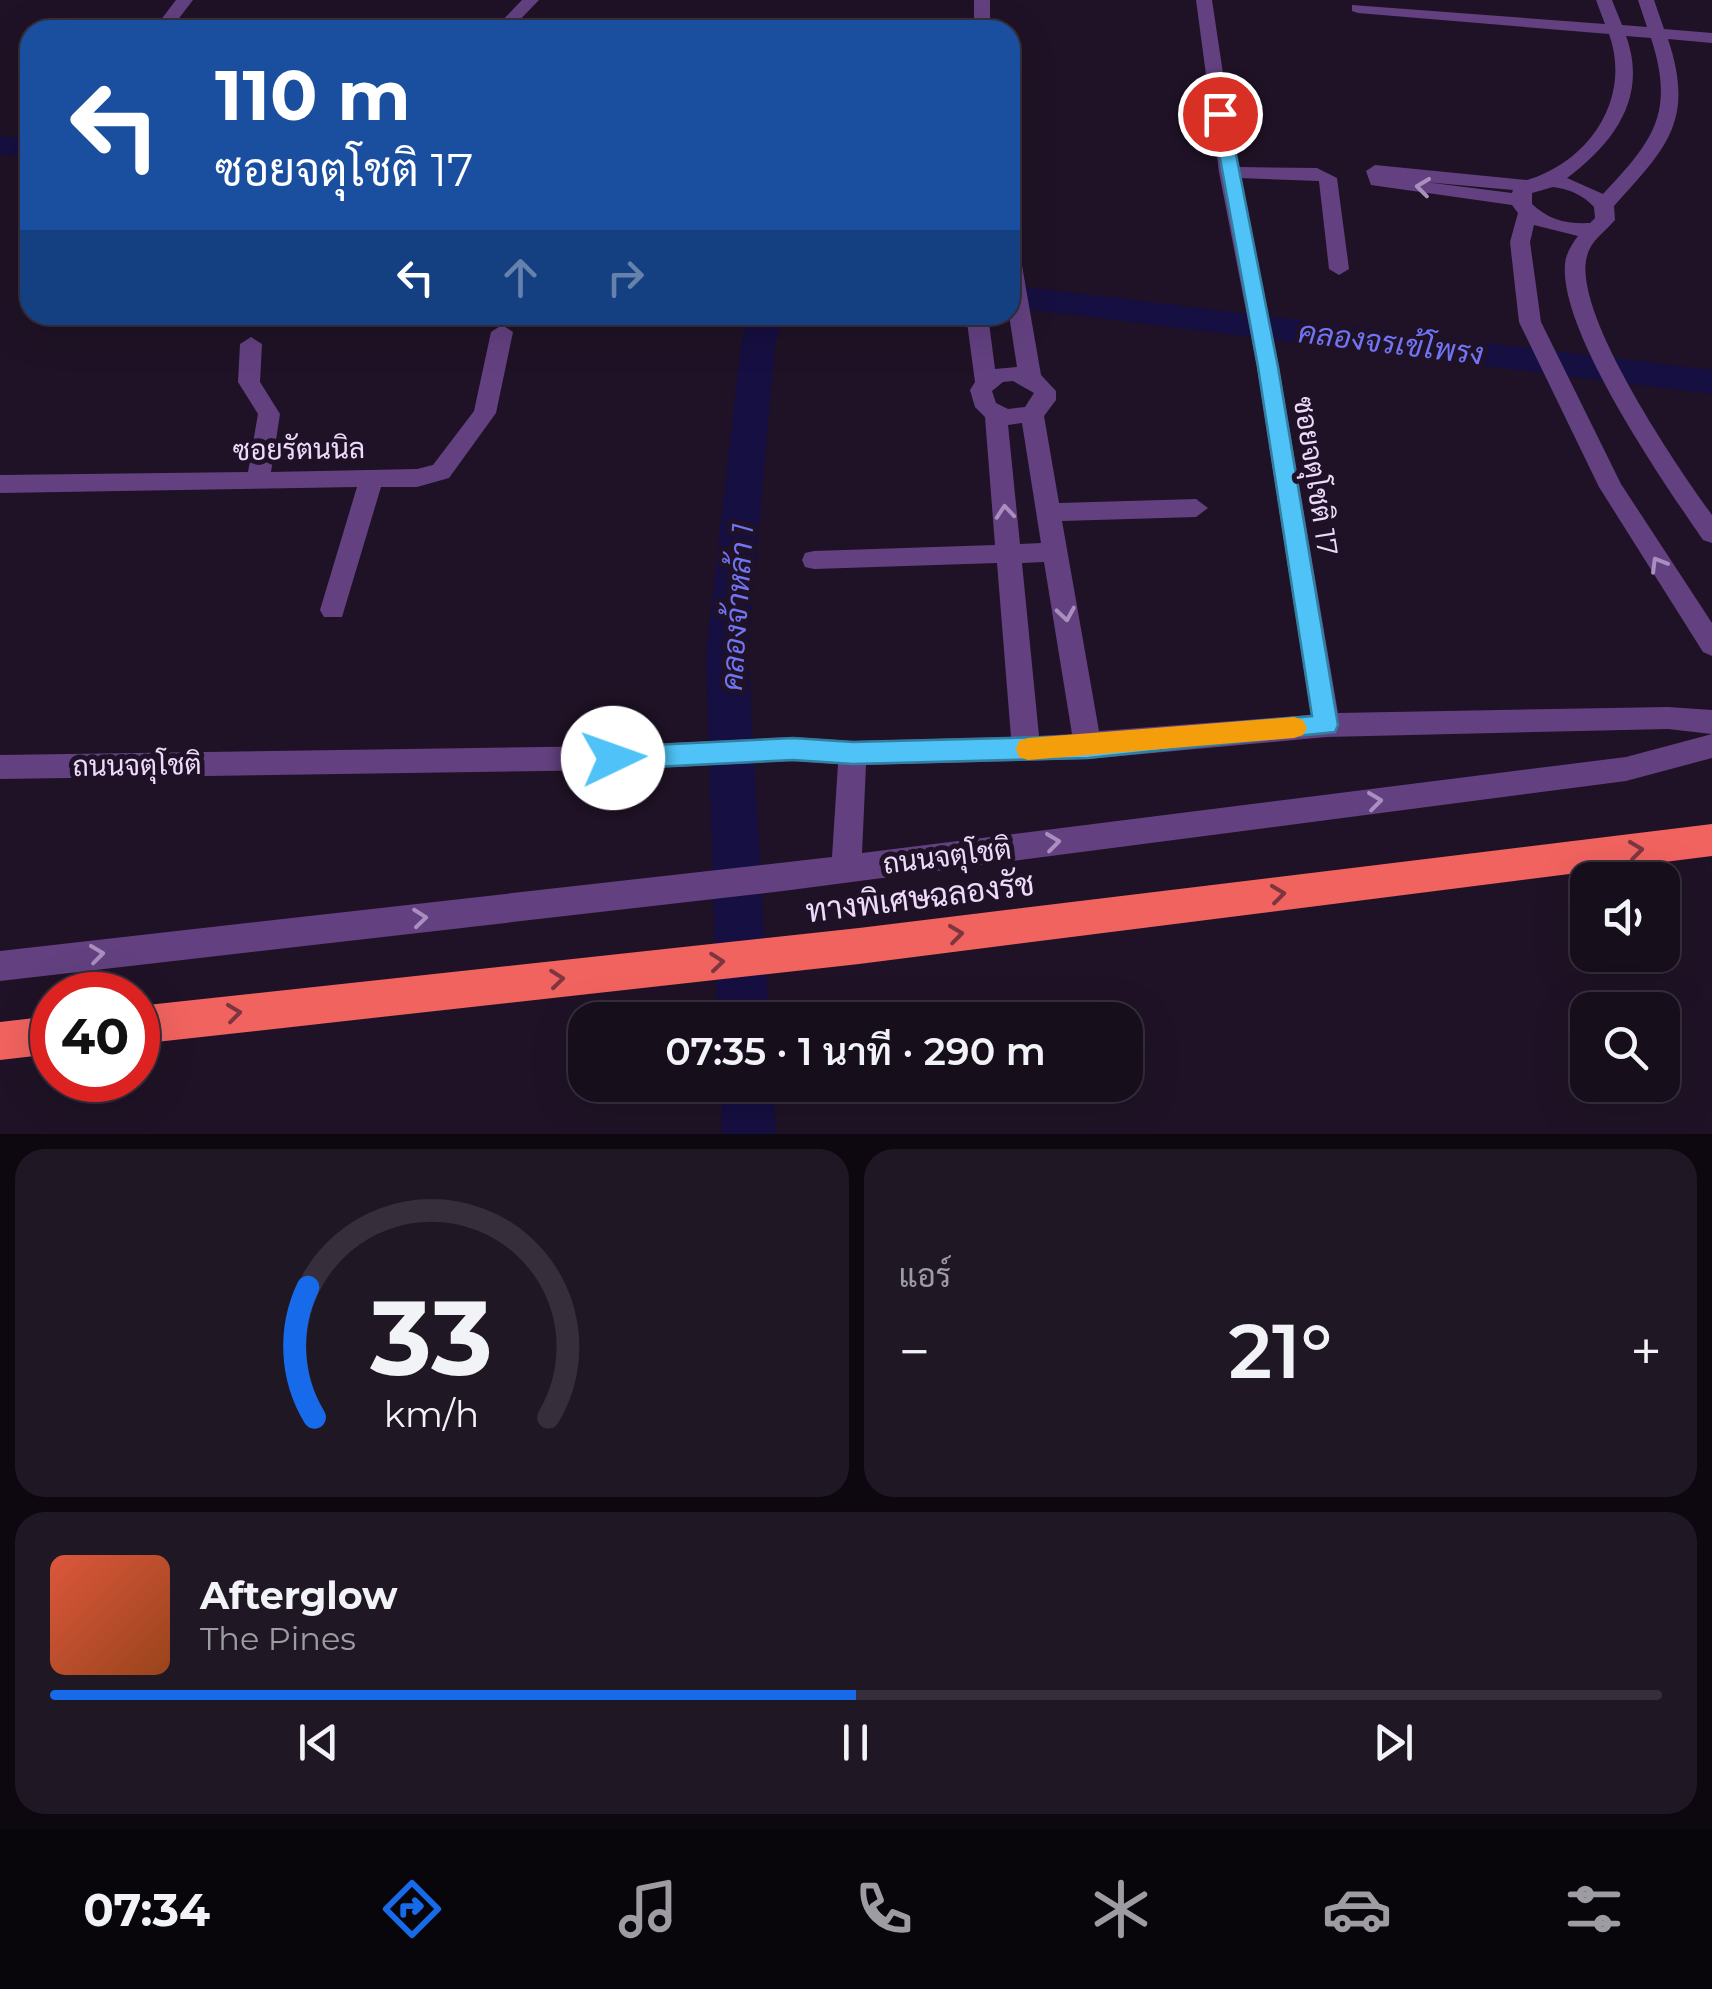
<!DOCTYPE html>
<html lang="th">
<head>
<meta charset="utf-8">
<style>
	:root { --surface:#170e1c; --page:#201725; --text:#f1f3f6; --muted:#9e9ca3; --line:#362e3b; --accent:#176beb }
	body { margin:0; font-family:Montserrat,Sarabun,sans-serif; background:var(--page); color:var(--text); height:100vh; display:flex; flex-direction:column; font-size:38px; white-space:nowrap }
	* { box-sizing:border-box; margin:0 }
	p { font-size:32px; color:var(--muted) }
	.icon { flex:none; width:55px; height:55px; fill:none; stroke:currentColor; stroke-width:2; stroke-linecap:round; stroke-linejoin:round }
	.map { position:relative; height:1134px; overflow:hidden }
	.details { display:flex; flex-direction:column; gap:15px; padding:15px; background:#0d080f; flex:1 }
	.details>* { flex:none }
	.hud { position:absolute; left:20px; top:20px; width:1000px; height:305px; border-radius:30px; box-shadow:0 10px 40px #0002,0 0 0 2px var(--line); background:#1a4fa0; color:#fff; overflow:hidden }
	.fabs { position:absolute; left:1570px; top:862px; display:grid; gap:20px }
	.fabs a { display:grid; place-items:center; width:110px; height:110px; border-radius:20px; background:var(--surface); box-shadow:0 10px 40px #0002,0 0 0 2px var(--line); font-size:50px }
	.speed { position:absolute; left:30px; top:972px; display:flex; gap:20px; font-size:50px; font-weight:700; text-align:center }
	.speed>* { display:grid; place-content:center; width:130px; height:130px; border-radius:50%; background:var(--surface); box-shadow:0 10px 40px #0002,0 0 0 2px var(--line); line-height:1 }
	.speed .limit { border:15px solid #d22; background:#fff; color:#111 }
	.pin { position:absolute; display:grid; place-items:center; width:85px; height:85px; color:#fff; margin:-42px; border:5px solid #fff; border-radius:50%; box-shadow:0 2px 10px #0007 }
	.me { position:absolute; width:110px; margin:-55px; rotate:87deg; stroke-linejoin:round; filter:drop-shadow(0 0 8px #0008) }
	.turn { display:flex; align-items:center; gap:35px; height:210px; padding:0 30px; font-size:45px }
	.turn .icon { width:130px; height:130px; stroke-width:2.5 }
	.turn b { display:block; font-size:70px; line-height:85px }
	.lanes { display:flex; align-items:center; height:95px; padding:0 30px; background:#0003; justify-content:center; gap:50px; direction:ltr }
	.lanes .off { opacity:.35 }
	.big { font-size:75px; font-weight:600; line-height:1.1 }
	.details .tile { flex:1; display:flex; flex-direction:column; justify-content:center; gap:15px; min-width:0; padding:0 35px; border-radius:30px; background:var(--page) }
	.details .dial { align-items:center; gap:0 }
	.dial svg { height:260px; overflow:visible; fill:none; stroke:var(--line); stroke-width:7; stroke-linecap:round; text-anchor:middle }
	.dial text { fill:var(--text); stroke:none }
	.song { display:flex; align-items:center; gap:30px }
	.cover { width:120px; height:120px; border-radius:15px; background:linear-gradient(135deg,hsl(10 70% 55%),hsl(20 70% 35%)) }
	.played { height:10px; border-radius:5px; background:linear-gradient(90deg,var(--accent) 50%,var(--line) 50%) }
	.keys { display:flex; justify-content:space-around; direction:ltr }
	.heat { display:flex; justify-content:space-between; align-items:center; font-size:55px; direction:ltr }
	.details .tiles { flex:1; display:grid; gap:15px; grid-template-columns:1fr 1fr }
	.tile:last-child { grid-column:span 2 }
	.trip { position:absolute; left:568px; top:1002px; width:575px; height:100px; border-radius:30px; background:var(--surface); box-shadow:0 10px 40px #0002,0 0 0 2px var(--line); font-weight:600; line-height:100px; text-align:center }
	.tabs { display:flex; height:160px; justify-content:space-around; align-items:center; background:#09060b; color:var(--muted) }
	.tabs .icon { width:70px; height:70px }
	.tabs .on { color:var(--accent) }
	.tabs b { font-size:45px; color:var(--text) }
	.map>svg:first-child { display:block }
</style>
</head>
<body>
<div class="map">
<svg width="1712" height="1134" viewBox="0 0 1712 1134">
	<rect width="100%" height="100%" fill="#1f1226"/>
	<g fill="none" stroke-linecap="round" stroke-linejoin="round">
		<path fill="#160f41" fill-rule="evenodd" d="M0 136 30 139V157L0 154Z
			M1010 285 1712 370V394L1010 307Z
			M749 315H783L775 345 748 653 769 1020H717L706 653 741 345Z
			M721 1085H773L776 1134H722Z"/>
		<path fill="#634180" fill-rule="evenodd" d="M176 0H193L170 30H153Z
			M522 0H539L510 30H493Z
			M974 0H990V30H974Z
			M1196 0H1212L1237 167 1317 168 1337 178 1349 269 1339 275 1329 269 1319 181 1239 178 1279 367 1338 713 1668 707 1712 710V734L1668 729 1326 737 1088 759 866 765 862 853 1626 757 1712 734V758L1626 781 783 891 0 981V951L832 857 838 764 793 761 613 770 0 779V755L613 746 793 737 853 741 1011 737 997 563 814 569 805 567 802 560 805 553 814 551 995 545 985 417 975 407 970 390 975 382 966 315H988L995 369 1017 367 1009 315 1010 248 1020 254 1041 375 1056 391V400L1044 416 1059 503 1196 499 1208 508 1196 517 1062 521 1099 731 1311 715 1257 367 1219 172ZM1013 381 1034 393 1025 407 1008 409 996 403 992 391 1003 382ZM1022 423 1041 543 1020 544 1008 425ZM1044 562 1072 734 1039 736 1022 563Z
			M1596 0H1612L1622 25 1647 27 1638 0H1654L1664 29 1712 33V43L1668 39C1695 121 1667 147 1614 206L1615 220C1605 232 1591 240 1587 256 1571 312 1678 468 1712 515V543L1703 540C1664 483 1559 332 1565 264 1566 253 1572 244 1578 236L1534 225 1530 242 1541 322 1621 484 1712 623V656L1703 652 1599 487 1519 322 1510 242 1518 213 1512 205 1371 185 1366 171 1375 165 1527 180C1590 161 1632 98 1609 34L1358 13 1352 11V5L1605 24ZM1626 36 1651 38C1675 113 1654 140 1603 194L1567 178C1615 142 1648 96 1626 36ZM1425 182 1513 190 1512 193ZM1553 187C1569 189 1583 195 1594 207L1595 218 1590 223C1566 224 1549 220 1532 204V193Z
			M502 325 513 332 496 413 449 478 417 487H381L342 617H324L320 610 357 487 0 493V475L248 472 258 414 238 382 240 344 251 337 262 344 260 382 280 414 271 472 417 469 433 465 474 411 491 332Z"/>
		<path fill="#f1635f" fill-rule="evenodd" d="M1712 824V856L859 964 138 1044V1006L859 928Z
			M52 1016V1054L0 1060V1022Z"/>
	</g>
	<defs><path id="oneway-chevron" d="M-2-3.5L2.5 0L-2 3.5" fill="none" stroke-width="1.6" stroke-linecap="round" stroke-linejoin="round" transform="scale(2.5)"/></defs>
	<g stroke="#a98ebe">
		<use href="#oneway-chevron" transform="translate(1423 187) rotate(-173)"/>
		<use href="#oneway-chevron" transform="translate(1005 512) rotate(-95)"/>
		<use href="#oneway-chevron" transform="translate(1658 564) rotate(-121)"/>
		<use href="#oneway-chevron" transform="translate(1066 614) rotate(81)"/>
		<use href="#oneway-chevron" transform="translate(1375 801) rotate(-7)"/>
		<use href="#oneway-chevron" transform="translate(1053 842) rotate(-7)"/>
		<use href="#oneway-chevron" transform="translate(420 918) rotate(-6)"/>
		<use href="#oneway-chevron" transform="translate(97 954) rotate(-7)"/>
	</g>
	<g stroke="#7d3640">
		<use href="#oneway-chevron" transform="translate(1636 850) rotate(-7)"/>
		<use href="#oneway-chevron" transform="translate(1278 894) rotate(-7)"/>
		<use href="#oneway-chevron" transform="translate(956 934) rotate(-7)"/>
		<use href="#oneway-chevron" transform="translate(717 962) rotate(-6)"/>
		<use href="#oneway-chevron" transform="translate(557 979) rotate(-6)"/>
		<use href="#oneway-chevron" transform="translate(234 1013) rotate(-7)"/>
	</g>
	<path fill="#4fc3f7" stroke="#337fa1" stroke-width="2.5" d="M1220 109 1228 114 1278 367 1338 725 1335 732 1088 758 853 764 793 760 613 769 604 766 600 758 604 750 613 747 793 738 853 742 1088 736 1312 716 1258 367 1212 114Z"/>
	<path fill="#f59e0b" d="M1294 717 1303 720 1307 728 1303 735 1294 738 1028 760 1019 757 1016 749 1019 741 1028 738Z"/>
	<g text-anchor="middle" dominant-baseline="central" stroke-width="10" stroke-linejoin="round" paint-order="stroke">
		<g font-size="28" fill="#efdafc" stroke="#1f1226">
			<text transform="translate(299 449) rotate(-1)">ซอยรัตนนิล</text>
			<text transform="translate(1316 476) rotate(81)">ซอยจตุโชติ 17</text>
			<text transform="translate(137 765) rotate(-1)">ถนนจตุโชติ</text>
			<text transform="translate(947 856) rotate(-7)">ถนนจตุโชติ</text>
		</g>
		<g font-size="30" font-style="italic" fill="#7175f3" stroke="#1f1226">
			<text transform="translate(1391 343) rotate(7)">คลองจรเข้โพรง</text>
			<text transform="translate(737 607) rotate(-86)">คลองจ้าหล้า 1</text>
		</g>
		<g font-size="32" fill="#efdafc" stroke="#1f1226">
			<text transform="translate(920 897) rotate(-7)">ทางพิเศษฉลองรัช</text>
		</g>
	</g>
</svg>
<div class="fabs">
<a><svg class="icon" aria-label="sound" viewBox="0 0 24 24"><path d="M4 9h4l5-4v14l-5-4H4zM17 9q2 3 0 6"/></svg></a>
<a><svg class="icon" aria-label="search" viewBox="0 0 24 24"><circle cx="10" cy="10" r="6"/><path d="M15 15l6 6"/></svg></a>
</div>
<div class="speed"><div class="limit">40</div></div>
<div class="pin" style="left:1220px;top:114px;background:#d93025"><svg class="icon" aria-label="arrive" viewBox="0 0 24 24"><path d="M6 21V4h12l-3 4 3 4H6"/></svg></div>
<svg class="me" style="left:613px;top:758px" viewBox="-20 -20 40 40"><circle r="19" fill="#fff"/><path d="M0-13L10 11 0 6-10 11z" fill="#4fc3f7"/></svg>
<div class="trip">07:35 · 1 นาที · 290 m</div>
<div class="hud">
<div class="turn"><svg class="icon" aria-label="left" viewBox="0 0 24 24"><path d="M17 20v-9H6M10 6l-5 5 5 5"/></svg><div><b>110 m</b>ซอยจตุโชติ 17</div></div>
<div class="lanes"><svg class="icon" aria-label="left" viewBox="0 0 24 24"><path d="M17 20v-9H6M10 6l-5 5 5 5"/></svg><svg class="icon off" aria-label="ahead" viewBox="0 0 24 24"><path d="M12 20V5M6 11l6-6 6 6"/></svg><svg class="icon off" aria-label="right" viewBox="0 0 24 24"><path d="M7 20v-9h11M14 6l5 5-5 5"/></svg></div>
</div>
</div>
<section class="details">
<div class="tiles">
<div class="tile dial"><svg viewBox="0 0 100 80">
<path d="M14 69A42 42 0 1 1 86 69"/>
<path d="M14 69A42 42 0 0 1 12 29" stroke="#176beb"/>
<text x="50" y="56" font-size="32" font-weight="700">33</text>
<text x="50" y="72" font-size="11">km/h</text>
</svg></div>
<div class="tile"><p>แอร์</p>
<div class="heat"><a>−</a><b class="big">21°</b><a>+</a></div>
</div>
<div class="tile">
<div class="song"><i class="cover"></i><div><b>Afterglow</b><p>The Pines</p></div></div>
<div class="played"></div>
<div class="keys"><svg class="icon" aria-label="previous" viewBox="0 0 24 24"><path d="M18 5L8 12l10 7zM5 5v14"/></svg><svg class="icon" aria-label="pause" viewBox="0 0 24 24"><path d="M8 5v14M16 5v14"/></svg><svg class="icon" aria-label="next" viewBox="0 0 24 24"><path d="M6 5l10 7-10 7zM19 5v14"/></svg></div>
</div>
</div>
</section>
<nav class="tabs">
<b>07:34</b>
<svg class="icon on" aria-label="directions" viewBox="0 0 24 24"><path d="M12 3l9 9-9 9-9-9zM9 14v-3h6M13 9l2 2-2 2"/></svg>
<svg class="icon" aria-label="music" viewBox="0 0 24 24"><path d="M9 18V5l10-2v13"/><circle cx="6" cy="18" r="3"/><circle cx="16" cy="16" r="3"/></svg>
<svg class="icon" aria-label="phone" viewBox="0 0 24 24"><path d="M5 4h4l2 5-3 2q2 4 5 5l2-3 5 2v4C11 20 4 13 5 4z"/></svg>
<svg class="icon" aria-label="climate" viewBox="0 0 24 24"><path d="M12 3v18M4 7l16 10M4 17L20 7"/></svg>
<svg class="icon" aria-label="car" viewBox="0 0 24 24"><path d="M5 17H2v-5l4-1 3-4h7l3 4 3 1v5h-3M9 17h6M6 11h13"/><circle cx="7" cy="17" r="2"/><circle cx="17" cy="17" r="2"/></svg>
<svg class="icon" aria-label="filters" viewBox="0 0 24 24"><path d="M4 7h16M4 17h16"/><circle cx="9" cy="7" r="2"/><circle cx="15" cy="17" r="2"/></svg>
</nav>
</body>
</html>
